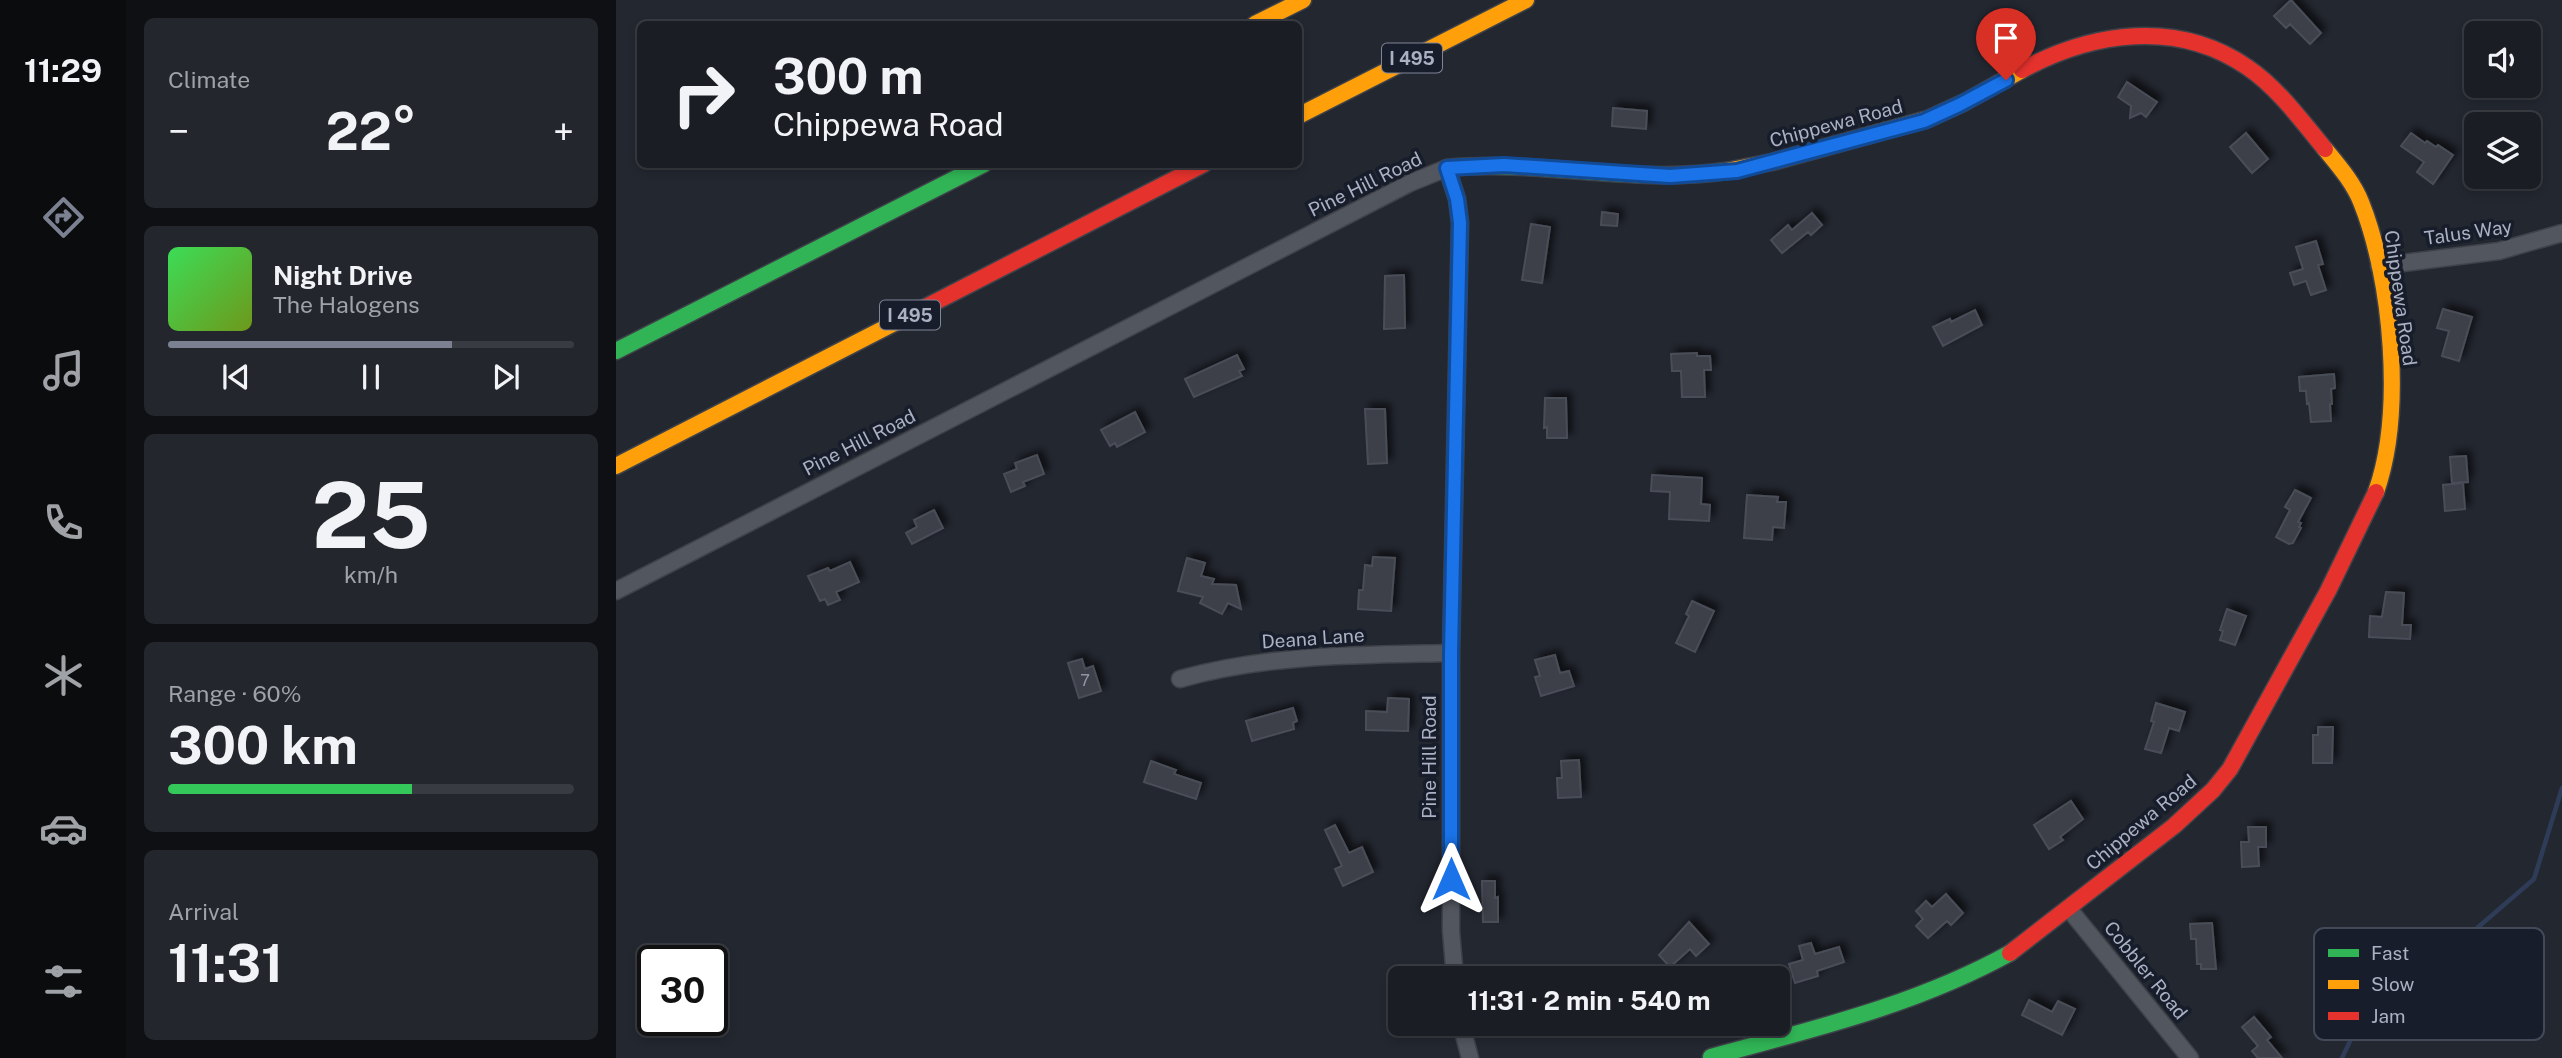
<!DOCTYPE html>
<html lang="en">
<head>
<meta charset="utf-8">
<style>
	:root { --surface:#1a1d24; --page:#23262c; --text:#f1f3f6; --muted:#9fa2a6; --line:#383b41; --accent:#7b8190 }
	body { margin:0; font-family:"Public Sans",sans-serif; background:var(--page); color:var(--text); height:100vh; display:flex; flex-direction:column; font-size:26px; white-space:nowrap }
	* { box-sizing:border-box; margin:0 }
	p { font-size:23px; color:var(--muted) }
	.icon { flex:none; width:38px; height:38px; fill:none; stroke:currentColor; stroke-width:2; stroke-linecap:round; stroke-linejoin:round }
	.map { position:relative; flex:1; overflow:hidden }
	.panel { display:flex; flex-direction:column; gap:18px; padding:18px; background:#0e1014; width:490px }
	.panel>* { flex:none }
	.top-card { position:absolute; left:21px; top:21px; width:665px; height:147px; border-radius:10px; box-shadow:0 4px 10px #0003,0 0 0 2px var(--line); background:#1a1d24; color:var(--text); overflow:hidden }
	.fabs { position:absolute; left:1848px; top:21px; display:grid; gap:14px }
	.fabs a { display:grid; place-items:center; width:77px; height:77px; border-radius:10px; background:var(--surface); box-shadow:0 4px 10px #0003,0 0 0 2px var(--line); font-size:35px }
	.speed { position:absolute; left:21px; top:945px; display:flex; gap:14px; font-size:35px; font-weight:700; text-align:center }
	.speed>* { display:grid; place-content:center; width:91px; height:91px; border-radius:50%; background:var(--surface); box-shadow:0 4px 10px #0003,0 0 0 2px var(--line); line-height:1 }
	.speed .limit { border:4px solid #111; border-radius:10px; background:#fff; color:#111 }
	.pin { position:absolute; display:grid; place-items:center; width:60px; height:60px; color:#fff; margin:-72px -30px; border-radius:50% 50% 50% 0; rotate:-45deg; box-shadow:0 0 7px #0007 }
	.pin .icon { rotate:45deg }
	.me { position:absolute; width:77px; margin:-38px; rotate:0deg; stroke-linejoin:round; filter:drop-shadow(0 0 5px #0008) }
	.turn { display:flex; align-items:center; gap:24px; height:147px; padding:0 21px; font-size:32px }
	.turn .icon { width:91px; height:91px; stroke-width:2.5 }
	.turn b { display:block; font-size:49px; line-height:60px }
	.big { font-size:52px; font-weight:700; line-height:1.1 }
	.panel .widget { flex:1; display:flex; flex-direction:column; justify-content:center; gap:10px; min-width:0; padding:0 24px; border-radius:10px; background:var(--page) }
	.panel .dial { align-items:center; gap:0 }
	.dial b { font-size:91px; line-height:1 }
	.song { display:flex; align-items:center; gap:21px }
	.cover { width:84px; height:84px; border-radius:10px; background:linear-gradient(135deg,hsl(130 70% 55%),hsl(80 70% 35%)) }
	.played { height:7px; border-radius:4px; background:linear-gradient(90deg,var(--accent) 70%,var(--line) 70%) }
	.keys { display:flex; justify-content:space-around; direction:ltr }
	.heat { display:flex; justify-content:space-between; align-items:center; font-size:38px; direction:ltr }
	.charge { height:10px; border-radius:5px; background:linear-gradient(90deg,#34c759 60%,var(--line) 0) }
	.trip { position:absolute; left:772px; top:966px; width:402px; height:70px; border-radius:10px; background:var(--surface); box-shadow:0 4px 10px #0003,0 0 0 2px var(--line); font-weight:700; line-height:70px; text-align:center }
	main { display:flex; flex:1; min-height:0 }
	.menu { display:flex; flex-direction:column; width:126px; justify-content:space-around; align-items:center; background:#0a0c0e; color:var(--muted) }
	.menu .icon { width:49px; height:49px }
	.menu .on { color:var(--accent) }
	.menu b { font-size:32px; color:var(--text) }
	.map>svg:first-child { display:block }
</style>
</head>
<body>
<main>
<nav class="menu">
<b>11:29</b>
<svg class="icon on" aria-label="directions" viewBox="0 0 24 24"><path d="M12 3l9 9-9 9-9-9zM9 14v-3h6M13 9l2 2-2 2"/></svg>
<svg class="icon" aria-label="music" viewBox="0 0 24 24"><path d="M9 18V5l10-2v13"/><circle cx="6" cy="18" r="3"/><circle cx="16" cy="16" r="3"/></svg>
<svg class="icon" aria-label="phone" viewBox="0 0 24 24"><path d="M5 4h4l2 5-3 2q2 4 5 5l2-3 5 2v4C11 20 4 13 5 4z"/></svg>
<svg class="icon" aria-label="climate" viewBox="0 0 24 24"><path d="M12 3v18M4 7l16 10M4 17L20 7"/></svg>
<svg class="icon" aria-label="car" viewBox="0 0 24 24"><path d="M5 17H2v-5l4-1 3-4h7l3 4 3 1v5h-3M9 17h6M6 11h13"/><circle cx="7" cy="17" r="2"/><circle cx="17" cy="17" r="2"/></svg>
<svg class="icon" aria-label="filters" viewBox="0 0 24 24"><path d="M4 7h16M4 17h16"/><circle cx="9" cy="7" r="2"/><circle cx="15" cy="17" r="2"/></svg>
</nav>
<section class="panel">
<div class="widget"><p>Climate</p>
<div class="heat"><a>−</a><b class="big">22°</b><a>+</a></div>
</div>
<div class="widget">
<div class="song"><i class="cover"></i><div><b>Night Drive</b><p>The Halogens</p></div></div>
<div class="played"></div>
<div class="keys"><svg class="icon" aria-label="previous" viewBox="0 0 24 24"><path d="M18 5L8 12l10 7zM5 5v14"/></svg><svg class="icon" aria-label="pause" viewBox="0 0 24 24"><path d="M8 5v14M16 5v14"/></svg><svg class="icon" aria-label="next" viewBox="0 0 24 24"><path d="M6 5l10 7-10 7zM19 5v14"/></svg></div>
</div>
<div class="widget dial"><b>25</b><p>km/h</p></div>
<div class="widget"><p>Range · 60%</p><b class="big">300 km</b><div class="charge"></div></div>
<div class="widget"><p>Arrival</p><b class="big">11:31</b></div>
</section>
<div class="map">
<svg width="1946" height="1058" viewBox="0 0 1946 1058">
	<defs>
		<filter id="shadow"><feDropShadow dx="5" dy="-5" stdDeviation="3.5" flood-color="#0009"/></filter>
	</defs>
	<rect width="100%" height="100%" fill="#232730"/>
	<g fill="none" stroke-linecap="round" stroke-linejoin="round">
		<path stroke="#2f3c58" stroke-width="4.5" d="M1726 1058 1737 1035 1918 879 1946 788"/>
	</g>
	<path fill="#3c3f48" stroke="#4a4e58" stroke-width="2" filter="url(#shadow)" d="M1675 0 1705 33 1694 44 1674 24 1670 28 1658 16Z
		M1511 82 1541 102 1530 117 1525 113 1514 118 1515 106 1502 97Z
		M997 108 1031 111 1030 129 996 126Z
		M1630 133 1652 159 1636 173 1614 147Z
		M1795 133 1809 143 1811 141 1820 147 1822 145 1837 155 1817 184 1801 172 1808 162 1785 146Z
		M986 212 1002 214 1001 226 985 225Z
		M1196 213 1206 225 1195 235 1192 232 1166 253 1155 240 1172 225 1176 230Z
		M915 224 934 227 926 283 906 280Z
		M1700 241 1707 264 1702 265 1710 290 1695 295 1690 281 1678 285 1674 273 1687 269 1680 247Z
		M788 275 789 328 768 329 769 276Z
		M1827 309 1856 317 1843 361 1826 356 1833 331 1821 328Z
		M1359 310 1366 325 1327 346 1317 327 1334 319 1335 322Z
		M1081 353V356H1094L1095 370H1088L1089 397H1066L1065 371H1056L1055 354Z
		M621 355 628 369 623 371 626 376 578 397 569 379Z
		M1718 374 1719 388 1715 389 1716 404H1714L1715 421 1695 422 1693 403 1691 404 1690 391H1684L1683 377Z
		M929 398H950L951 438H931V427L928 428Z
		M749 409H769L771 463 752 464Z
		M519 412 529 432 501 447 499 443 494 446 485 430Z
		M421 455 428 474 407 482 409 486 395 492 388 474 401 469 399 463Z
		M1850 456 1852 482 1836 483 1834 457Z
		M1036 475 1086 478 1085 504 1094 505 1093 521 1053 519 1054 492 1035 491Z
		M1847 483 1849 509 1829 511 1827 485Z
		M1679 490 1695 498 1682 522 1685 523 1683 527 1685 528 1677 543 1673 544 1660 537 1674 510 1669 507Z
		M1131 495 1162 497 1161 502H1170L1168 528 1157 527 1156 540 1128 538Z
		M318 510 327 528 296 544 290 533 301 527 298 520Z
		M757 557 779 558 775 611 742 609 743 590H747L749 565 756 566Z
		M571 558 589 563 585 576 598 579 596 584 620 585 625 609 612 603 606 614 584 603 587 597 562 591Z
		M234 562 243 582 220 592 224 600 212 605 209 599 204 601 192 576 212 568 214 571Z
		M1770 592 1788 593 1786 625H1795L1794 639 1753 637 1754 616 1766 617Z
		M1076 601 1098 611 1079 652 1060 643 1073 616 1070 614Z
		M1611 609 1630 616 1619 645 1604 640 1607 631 1604 630Z
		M939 655 944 673 953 671 958 686 925 696 919 677 924 676 919 660Z
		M466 659 469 669 477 666 485 691 463 698 452 663Z
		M772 698 793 699 792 731 750 730V711L771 712Z
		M1540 703 1569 712 1563 731 1553 728 1545 753 1529 749 1538 722 1535 721Z
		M677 708 681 721 677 723 678 729 636 741 630 721Z
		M1702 727H1717L1716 763H1697V735H1702Z
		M963 760 965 797 942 798 941 778H946L945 761Z
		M535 761 560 770 558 774 585 783 580 799 528 782Z
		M1455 801 1467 819 1444 837 1447 840 1433 849 1418 825Z
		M719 825 733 853 746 847 757 872 727 886 719 869 726 866 709 830Z
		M1632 827H1650V847H1642L1643 866 1626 867 1625 842H1633Z
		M866 881H879V898L882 897V922H867Z
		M1330 894 1347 913 1335 925 1331 921 1312 938 1300 926 1307 919 1300 911 1310 901 1316 907Z
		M1073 922 1093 944 1080 956 1074 949 1054 967 1043 955Z
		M1596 923 1600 969H1585V964H1581L1580 939H1575L1574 924Z
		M1195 943 1199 954 1223 947 1228 962 1201 971 1202 976 1179 983 1173 964 1187 960 1183 946Z
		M1413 1000 1436 1012 1442 1001 1459 1009 1446 1035 1406 1015Z
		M1638 1017 1655 1037 1651 1040 1666 1058H1642L1636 1051 1642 1046 1626 1027Z"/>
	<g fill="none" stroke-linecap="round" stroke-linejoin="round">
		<g stroke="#3f4249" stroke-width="19">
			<path id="street" d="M1763 266 1883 251 1946 233
				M0 591 794 183 831 168 841 199 844 223 835 653V931L839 978
				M564 679C653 654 743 655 835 653
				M1453 909 1574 1058
				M845 1024 854 1058"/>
		</g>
		<g stroke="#3f4249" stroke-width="19">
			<path id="fast" d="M831 168C924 159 1017 185 1110 171
				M0 351 368 164
				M1095 1057C1197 1029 1300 1005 1394 953"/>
		</g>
		<g stroke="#3f4249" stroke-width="19">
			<path id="slow" d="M639 24 687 0
				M682 116 910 0
				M1709 149C1722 165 1737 182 1745 202 1776 279 1788 413 1760 492
				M1110 171 1156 162 1312 119 1349 102 1406 70
				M0 466 296 314"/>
		</g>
		<g stroke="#3f4249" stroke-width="19">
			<path id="jam" d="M1406 70C1476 32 1561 19 1631 67 1662 88 1685 120 1709 149
				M296 314 588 164
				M1394 953 1558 826 1597 790 1614 769 1712 591 1760 492"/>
		</g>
		<use href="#street" stroke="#52565e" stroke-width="16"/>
		<use href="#fast" stroke="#30b455" stroke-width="16"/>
		<use href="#slow" stroke="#ff9f0a" stroke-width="16"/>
		<use href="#jam" stroke="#e5322d" stroke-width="16"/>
	</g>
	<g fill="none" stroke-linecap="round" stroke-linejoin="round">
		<g stroke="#114b97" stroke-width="18">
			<path id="route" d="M835 879V653L844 223 841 199 831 168 888 165 1054 176 1121 171 1308 121 1343 105 1390 80"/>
		</g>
		<use href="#route" stroke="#1a73e8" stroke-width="12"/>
	</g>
	<g text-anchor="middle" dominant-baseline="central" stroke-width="7" stroke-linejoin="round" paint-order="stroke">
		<g font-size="16" fill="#8f94a4">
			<text x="469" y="680">7</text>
		</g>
		<g fill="#171d2a" stroke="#7f8595" stroke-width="2">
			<rect x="766" y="43.5" width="60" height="29" rx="5"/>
			<rect x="264" y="300.5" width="60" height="29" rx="5"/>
		</g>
		<g font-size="18" font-weight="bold" fill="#abb1c3">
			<text x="796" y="58">I 495</text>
			<text x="294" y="315">I 495</text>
		</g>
		<g font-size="19" fill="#abb1c3" stroke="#171d2a">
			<text transform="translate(1220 123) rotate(-15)">Chippewa Road</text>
			<text transform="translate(749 184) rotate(-26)">Pine Hill Road</text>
			<text transform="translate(1852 232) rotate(-8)">Talus Way</text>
			<text transform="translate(1785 298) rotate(82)">Chippewa Road</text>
			<text transform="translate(243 442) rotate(-27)">Pine Hill Road</text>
			<text transform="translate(697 638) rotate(-4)">Deana Lane</text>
			<text transform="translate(813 757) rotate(-90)">Pine Hill Road</text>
			<text transform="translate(1525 822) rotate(-40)">Chippewa Road</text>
			<text transform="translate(1530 970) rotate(51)">Cobbler Road</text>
		</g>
	</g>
	<rect x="1698" y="928" width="230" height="112" rx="10" fill="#171d2a" stroke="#434958" stroke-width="2"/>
	<rect x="1712" y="949" width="31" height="8" fill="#30b455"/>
	<rect x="1712" y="980" width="31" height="9" fill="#ff9f0a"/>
	<rect x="1712" y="1012" width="31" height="8" fill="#e5322d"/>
	<g font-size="19" fill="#abb1c3">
		<text x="1755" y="960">Fast</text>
		<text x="1755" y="991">Slow</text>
		<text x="1755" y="1023">Jam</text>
	</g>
</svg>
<div class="fabs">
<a><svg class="icon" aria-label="sound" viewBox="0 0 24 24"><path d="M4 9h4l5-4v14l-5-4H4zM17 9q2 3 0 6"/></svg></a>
<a><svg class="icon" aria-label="layers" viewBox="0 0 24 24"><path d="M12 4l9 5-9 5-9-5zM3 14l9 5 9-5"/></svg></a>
</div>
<div class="speed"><div class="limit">30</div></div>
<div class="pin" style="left:1390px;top:80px;background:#d93025"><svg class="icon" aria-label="arrive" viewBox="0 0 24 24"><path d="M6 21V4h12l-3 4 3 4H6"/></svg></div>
<svg class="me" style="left:835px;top:879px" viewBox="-20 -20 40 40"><path d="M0-17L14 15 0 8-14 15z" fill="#1a73e8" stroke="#fff" stroke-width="4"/></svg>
<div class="trip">11:31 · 2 min · 540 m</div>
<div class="top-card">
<div class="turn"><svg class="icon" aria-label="right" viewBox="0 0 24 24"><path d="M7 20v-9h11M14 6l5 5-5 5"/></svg><div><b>300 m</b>Chippewa Road</div></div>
</div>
</div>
</main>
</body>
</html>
